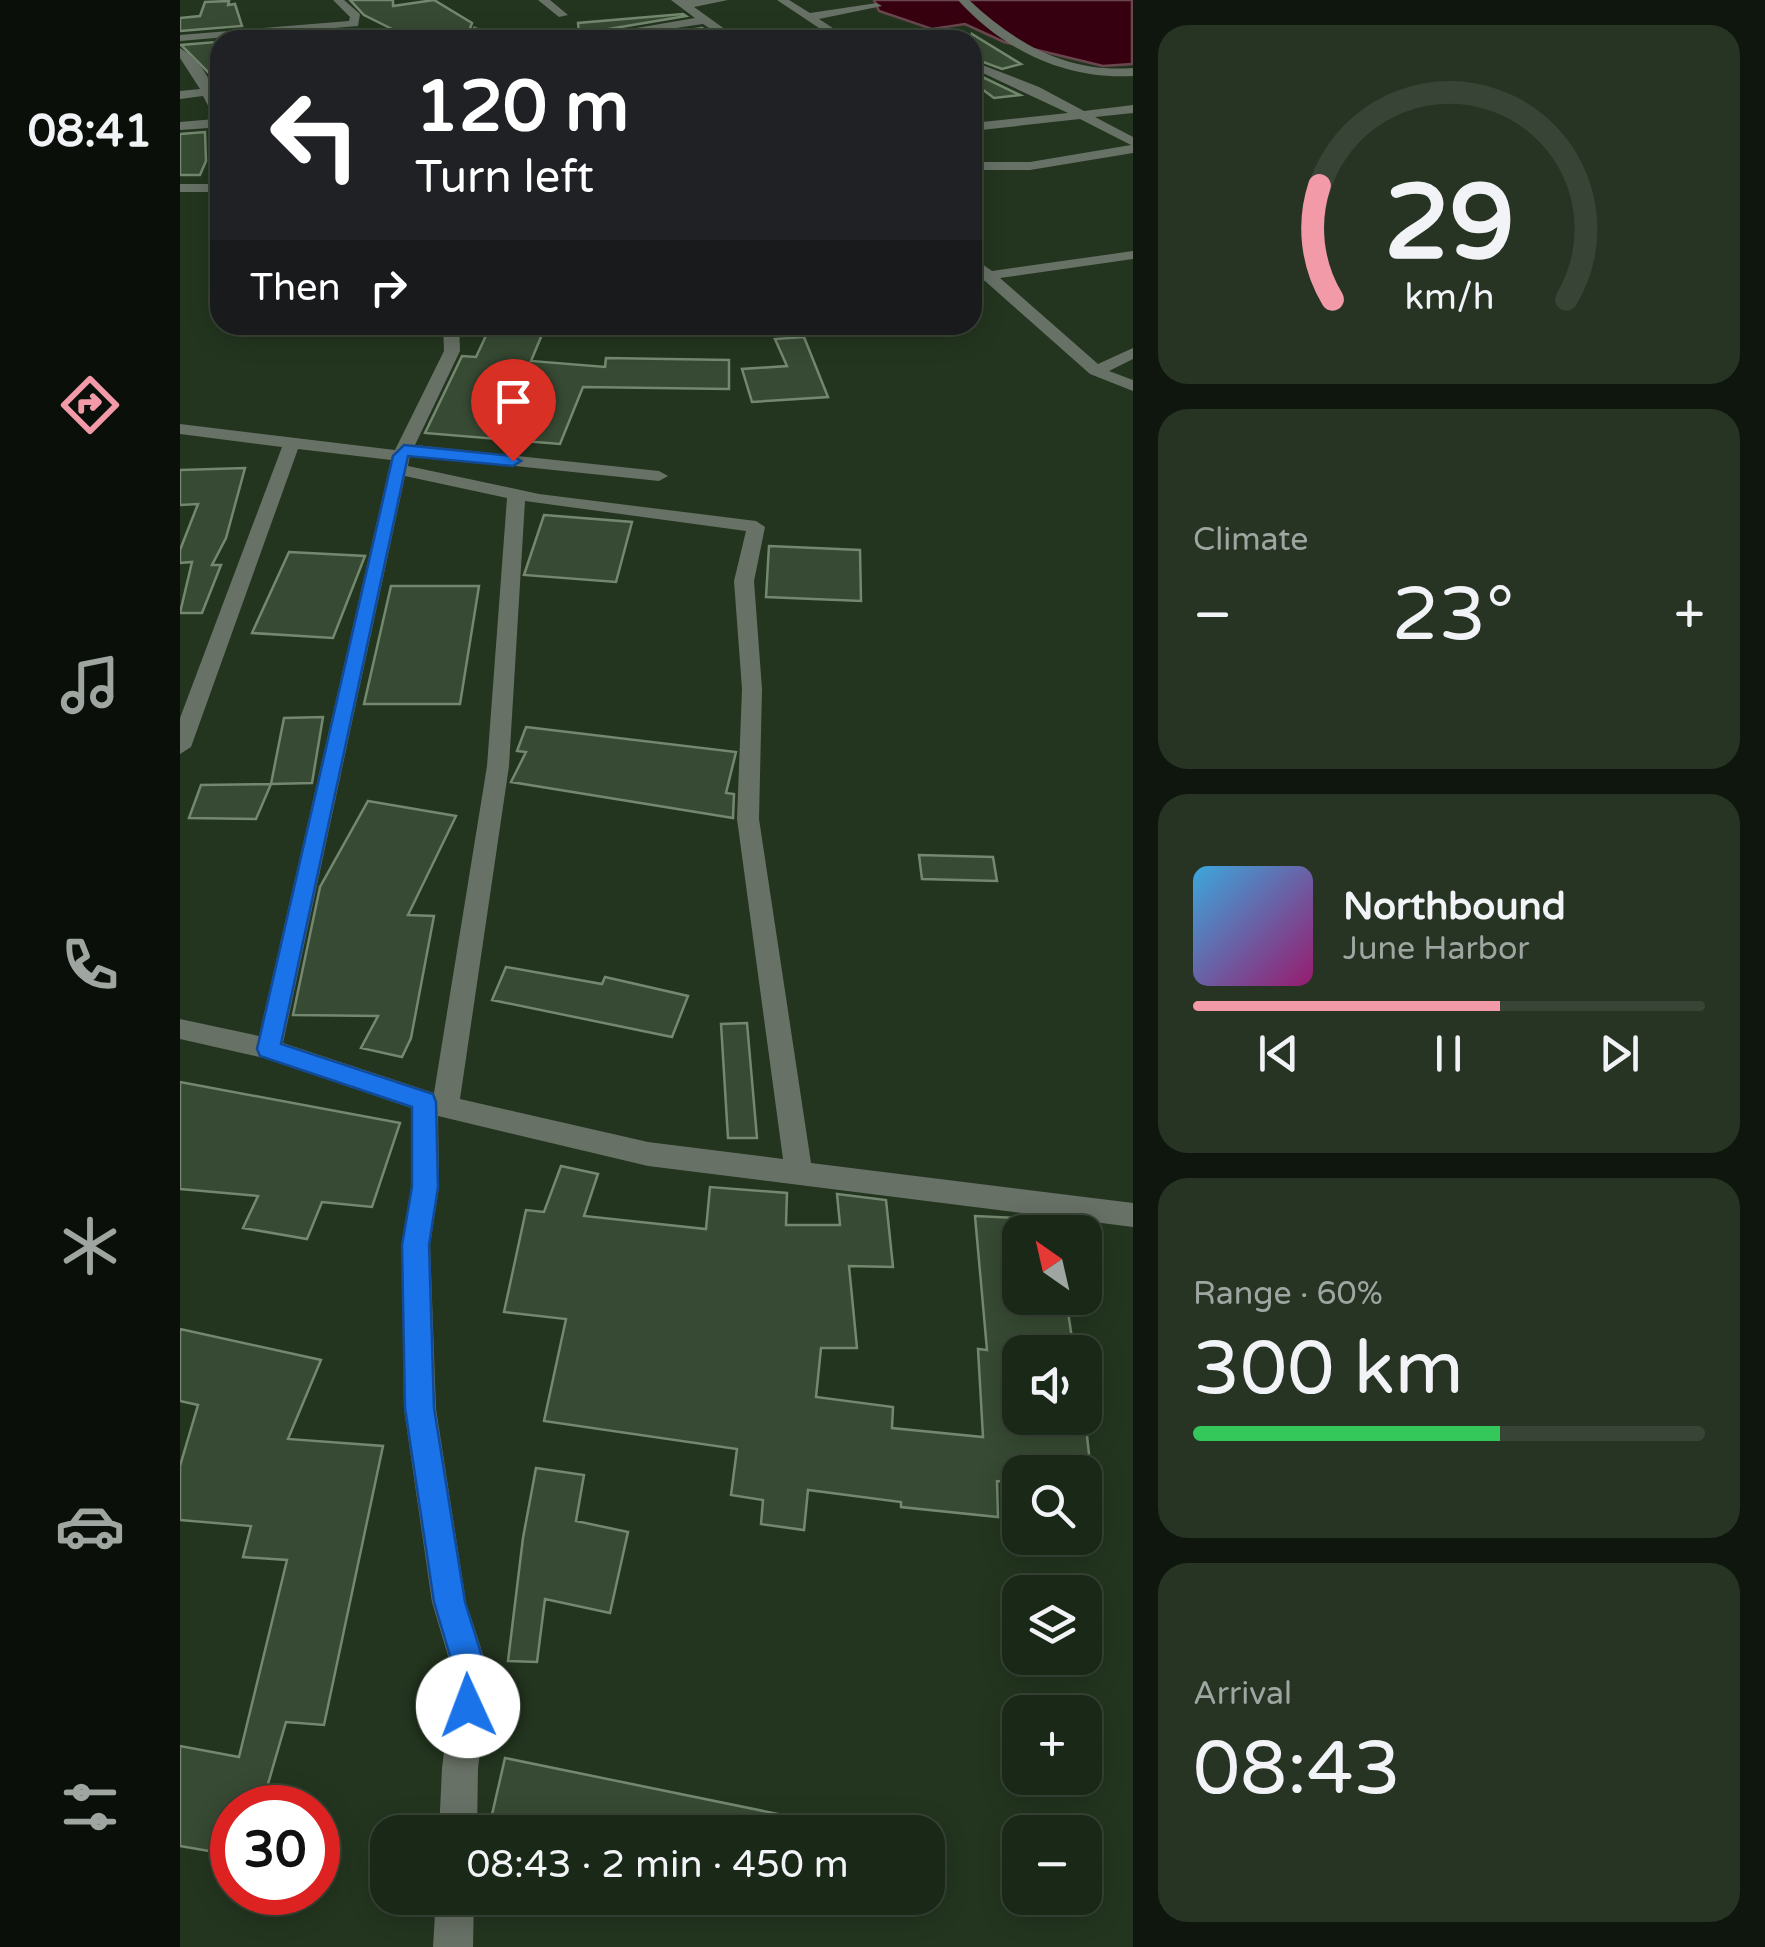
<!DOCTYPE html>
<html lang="en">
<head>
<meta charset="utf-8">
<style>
	:root { --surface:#1a2817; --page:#273424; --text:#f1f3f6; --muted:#9fa6a1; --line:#384436; --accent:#f39aa8 }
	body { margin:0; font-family:"Varela Round",sans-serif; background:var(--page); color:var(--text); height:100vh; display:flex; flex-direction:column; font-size:38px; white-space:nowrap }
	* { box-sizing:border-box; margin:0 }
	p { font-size:32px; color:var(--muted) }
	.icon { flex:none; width:55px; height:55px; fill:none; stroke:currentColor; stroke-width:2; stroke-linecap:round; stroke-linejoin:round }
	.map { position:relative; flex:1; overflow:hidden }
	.drawer { display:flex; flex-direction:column; gap:25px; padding:25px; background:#0e160d; width:632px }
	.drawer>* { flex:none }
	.top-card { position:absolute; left:30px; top:30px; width:772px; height:305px; border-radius:30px; box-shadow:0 5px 25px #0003,0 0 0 2px var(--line); background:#202124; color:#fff; overflow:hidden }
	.needle { width:65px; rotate:326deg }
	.tools { position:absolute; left:822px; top:1215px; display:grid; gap:20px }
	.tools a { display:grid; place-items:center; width:100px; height:100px; border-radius:20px; background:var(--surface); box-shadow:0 5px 25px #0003,0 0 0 2px var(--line); font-size:50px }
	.speed { position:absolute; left:30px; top:1785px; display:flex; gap:20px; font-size:50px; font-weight:700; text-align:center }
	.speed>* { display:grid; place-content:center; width:130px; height:130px; border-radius:50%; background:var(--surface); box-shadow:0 5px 25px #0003,0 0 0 2px var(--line); line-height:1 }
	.speed .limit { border:15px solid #d22; background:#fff; color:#111 }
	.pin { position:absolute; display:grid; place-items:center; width:85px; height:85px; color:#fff; margin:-102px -42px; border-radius:50% 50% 50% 0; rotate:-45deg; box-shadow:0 0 10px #0007 }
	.pin .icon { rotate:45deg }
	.me { position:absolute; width:110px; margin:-55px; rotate:358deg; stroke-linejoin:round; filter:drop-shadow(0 0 8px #0008) }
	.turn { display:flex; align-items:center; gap:35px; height:210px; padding:0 40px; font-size:45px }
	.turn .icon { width:130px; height:130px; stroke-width:2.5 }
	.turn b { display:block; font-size:70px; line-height:85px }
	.then { display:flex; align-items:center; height:95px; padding:0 40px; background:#0003; gap:20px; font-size:38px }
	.big { font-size:75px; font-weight:600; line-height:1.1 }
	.drawer .card { flex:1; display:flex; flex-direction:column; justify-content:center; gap:15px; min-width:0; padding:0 35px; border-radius:30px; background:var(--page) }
	.drawer .dial { align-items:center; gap:0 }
	.dial svg { height:260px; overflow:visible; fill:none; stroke:var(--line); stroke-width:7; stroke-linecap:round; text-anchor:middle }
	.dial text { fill:var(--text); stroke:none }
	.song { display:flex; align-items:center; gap:30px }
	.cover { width:120px; height:120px; border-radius:15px; background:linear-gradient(135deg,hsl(200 70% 55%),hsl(320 70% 35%)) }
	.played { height:10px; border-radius:5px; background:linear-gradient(90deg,var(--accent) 60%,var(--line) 60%) }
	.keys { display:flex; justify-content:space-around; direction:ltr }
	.heat { display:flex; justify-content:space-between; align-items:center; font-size:55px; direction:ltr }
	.charge { height:15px; border-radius:8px; background:linear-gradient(90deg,#34c759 60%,var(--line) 0) }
	.trip { position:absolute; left:190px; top:1815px; width:575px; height:100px; border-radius:30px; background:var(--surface); box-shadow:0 5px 25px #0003,0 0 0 2px var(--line); font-weight:600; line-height:100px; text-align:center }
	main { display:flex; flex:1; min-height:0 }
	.tab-bar { display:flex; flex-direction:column; width:180px; justify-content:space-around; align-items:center; background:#0a1009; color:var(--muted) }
	.tab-bar .icon { width:70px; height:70px }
	.tab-bar .selected { color:var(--accent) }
	.tab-bar b { font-size:45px; color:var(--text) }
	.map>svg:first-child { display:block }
</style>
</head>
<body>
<main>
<nav class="tab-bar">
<b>08:41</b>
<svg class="icon selected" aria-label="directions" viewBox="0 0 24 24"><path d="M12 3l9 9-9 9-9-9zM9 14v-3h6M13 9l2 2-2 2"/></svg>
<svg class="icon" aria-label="music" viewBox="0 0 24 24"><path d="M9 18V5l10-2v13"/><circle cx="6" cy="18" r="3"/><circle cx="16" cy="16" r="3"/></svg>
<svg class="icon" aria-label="phone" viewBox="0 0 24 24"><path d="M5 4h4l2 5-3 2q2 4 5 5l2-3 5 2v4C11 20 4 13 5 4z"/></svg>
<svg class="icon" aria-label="climate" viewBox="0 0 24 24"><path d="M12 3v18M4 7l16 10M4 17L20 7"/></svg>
<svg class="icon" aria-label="car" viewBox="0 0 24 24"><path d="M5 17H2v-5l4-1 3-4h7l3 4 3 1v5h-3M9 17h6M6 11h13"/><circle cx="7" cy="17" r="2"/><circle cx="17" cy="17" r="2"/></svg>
<svg class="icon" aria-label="filters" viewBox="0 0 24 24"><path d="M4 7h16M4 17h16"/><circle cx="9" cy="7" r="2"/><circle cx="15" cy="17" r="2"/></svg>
</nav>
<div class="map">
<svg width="953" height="1947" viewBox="0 0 953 1947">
	<rect width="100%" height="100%" fill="#23351f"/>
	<path fill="#370010" stroke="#6a474e" stroke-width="2.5" d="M694 0H952V64L923 66 824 42 785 24 752 29 699 11Z"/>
	<path fill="#374a33" stroke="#74886f" stroke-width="2.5" d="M170 0H213V6L254 0 292 23 288 34 262 40 248 32 228 37 184 15Z
		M49 1 48 5 55 4 62 26 0 31V18L20 16 25 2Z
		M503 14 506 16 399 34 398 23Z
		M522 28 540 40H441Z
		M792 34 841 64 822 69 792 58Z
		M36 42 40 54V102L30 74 1 45Z
		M792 72 840 95 814 98 802 89 792 91Z
		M25 132 26 161 20 175H0V134Z
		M311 325H366L351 361 425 367 426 358 549 360V389L403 387 380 444 245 433 282 356 296 357Z
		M624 337 648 397 572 402 562 369 607 366 595 339Z
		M65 468 46 538 32 565H41L22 613H0L12 562 0 563V550L18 504 0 505V470Z
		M364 515 452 522 436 582 344 575Z
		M589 546 680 550 681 601 586 597Z
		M109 552 185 556 153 638 72 633Z
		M211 586H299L280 704H184Z
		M143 717 132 783 91 784 104 718Z
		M346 727 556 752 546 793 554 794 553 818 331 782 346 752 337 751Z
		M91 784 76 819 9 818 21 785Z
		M188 801 276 816 228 915 254 916 231 1038 222 1057 181 1048 198 1016 113 1015 140 887Z
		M739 855 813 857 817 881 742 879Z
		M326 967 422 984 425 977 508 996 492 1037 312 1000Z
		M567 1023 577 1138H548L541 1024Z
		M0 1082 220 1123 192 1207 142 1202 127 1239 63 1228 78 1196 0 1189Z
		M381 1166 418 1174 404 1216 526 1229 530 1187 607 1193 606 1225H660L657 1194 706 1200 713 1267 669 1266 677 1348H641L636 1397 713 1407 712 1428 803 1437 798 1349 807 1350 795 1216 840 1218V1298H886L894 1352H840V1418H905L911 1472H840V1483L817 1481 818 1517 721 1507V1502L628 1490 624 1530 581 1524 583 1500 551 1495 557 1449 364 1421 386 1319 324 1312 346 1210 364 1212Z
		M0 1329 141 1360 108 1439 203 1446 144 1725 106 1722 81 1808H52V1855L0 1846V1746L59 1757 107 1560 63 1557 71 1526 0 1520V1466L18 1405 0 1401Z
		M356 1468 404 1475 396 1521 448 1532 430 1613 365 1599 357 1662 328 1661 343 1538Z
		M325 1758 637 1822 636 1832H308Z"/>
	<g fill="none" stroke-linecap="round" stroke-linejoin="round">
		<path fill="#687166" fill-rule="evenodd" d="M153 0H164L180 14 178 26 0 41V35L169 21 170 17Z
			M358 0H370L388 15 379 17Z
			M491 0H548L514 7 560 40H547L523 24 415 40H386L515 18Z
			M597 0H609L630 13 697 3 702 6 639 19 659 32V36L617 40 645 32Z
			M778 0H789C836 44 887 73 953 68V76C885 80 823 50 778 0Z
			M294 26 319 38 321 40H306L290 31Z
			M0 48C49 77 40 143 40 192H0V184H30L29 128 0 130V122L35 119 23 96 0 99V91L20 89 0 58Z
			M792 61 859 87 904 111 953 105V113L915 117 953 137V153L850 170H792V162H850L951 145 900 119 792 131V123L888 113 792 68Z
			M953 251V259L820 278 918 364 953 348V359L929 371 953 380V391L910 374 805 281 792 278 797 273 792 269V257L812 271Z
			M263 325H279L280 351 235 445 479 471 488 476 479 481 230 455 228 466 359 494 576 521 585 527 574 581 582 689 579 819 631 1163 953 1203V1227L468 1166 258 1116 259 1187 250 1245 256 1409 286 1602 310 1676 298 1768 297 1832H259L262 1768 274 1676 252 1602 224 1409 222 1245 231 1187V1108L88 1059 0 1039V1019L79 1036 211 460 118 449 11 747 0 754V718L102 447 0 434V424L215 450 264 351ZM225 476 327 498 307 766 254 1093 103 1043ZM345 501 566 531 554 581 562 689 557 819 603 1159 468 1142 280 1099 329 766Z
			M526 325H630C614 336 542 336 526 325Z
			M256 1898H294L293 1947H253Z"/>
	</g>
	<path fill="#1a73e8" stroke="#114b97" stroke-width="2.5" d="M224 445 333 456 341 461 333 466 228 456 101 1044 253 1094 256 1102 258 1187 249 1245 254 1408 285 1602 308 1676 299 1718 288 1723 276 1718 271 1706 276 1676 254 1602 225 1408 222 1245 232 1187V1107L80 1056 77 1049 213 456Z"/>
</svg>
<div class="tools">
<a><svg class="needle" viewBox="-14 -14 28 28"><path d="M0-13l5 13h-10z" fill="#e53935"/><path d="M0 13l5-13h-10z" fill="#9fa6a1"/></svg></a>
<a><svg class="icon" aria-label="sound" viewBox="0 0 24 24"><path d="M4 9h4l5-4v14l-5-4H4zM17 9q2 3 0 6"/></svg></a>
<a><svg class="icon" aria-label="search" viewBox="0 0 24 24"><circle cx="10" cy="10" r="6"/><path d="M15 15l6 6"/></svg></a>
<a><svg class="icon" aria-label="layers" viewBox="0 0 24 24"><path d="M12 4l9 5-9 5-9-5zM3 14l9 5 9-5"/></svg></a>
<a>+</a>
<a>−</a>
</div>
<div class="speed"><div class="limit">30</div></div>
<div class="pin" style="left:333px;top:461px;background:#d93025"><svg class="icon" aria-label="arrive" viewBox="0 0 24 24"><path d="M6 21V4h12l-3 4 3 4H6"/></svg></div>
<svg class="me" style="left:288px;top:1706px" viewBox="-20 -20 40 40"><circle r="19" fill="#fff"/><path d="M0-13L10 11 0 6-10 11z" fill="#1a73e8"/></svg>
<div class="trip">08:43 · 2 min · 450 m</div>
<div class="top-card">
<div class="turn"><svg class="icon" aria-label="left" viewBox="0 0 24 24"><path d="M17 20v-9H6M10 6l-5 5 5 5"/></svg><div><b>120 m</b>Turn left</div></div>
<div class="then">Then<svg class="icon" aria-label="right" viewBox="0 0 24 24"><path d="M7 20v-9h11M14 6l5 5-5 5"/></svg></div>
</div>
</div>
<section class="drawer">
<div class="card dial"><svg viewBox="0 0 100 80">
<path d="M14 69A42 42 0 1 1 86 69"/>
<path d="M14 69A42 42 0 0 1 10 34" stroke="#f39aa8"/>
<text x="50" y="56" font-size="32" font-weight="700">29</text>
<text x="50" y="72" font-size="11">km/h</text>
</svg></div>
<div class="card"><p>Climate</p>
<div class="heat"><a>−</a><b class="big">23°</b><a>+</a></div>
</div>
<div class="card">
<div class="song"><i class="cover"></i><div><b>Northbound</b><p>June Harbor</p></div></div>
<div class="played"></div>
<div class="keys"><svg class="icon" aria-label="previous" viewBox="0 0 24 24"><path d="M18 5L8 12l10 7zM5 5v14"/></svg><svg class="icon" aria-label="pause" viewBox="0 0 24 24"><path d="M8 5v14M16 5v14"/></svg><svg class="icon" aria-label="next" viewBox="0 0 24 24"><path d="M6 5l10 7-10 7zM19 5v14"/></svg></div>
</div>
<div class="card"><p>Range · 60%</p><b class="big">300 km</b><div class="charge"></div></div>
<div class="card"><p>Arrival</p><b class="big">08:43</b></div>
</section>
</main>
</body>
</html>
